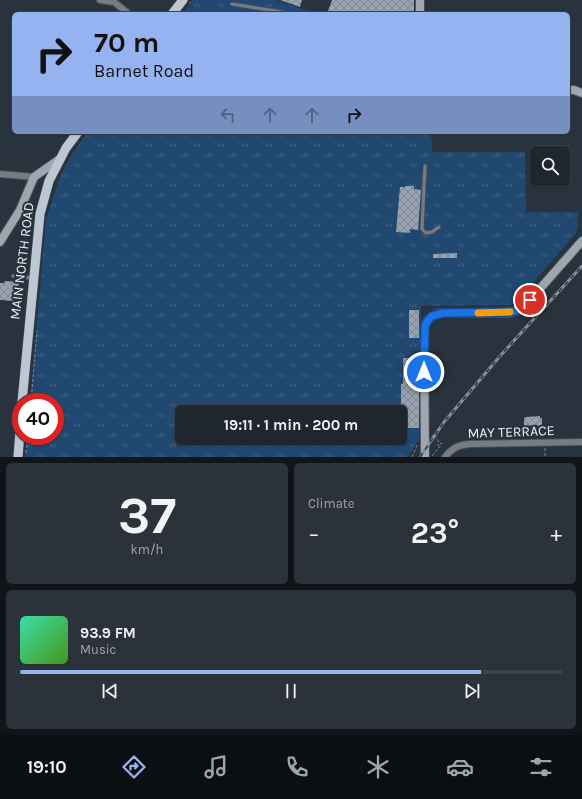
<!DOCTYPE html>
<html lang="en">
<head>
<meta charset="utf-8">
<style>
	:root { --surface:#1f262e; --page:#2c323a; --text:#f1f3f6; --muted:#a1a5aa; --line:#3c434a; --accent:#95b2f1 }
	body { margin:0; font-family:Karla,sans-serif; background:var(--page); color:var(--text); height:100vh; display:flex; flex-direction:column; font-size:15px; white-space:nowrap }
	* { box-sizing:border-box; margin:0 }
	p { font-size:13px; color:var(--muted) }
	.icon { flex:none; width:22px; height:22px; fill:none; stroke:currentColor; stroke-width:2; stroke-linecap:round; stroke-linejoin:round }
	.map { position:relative; height:457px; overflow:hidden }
	.details { display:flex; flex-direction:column; gap:6px; padding:6px; background:#111519; flex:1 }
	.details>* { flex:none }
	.banner { position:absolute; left:12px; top:12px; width:558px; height:122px; border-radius:6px; box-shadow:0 1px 3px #0004,0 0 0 1px var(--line); background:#95b2f1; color:#111; overflow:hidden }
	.buttons { position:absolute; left:530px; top:146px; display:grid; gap:8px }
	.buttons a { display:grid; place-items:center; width:40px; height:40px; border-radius:6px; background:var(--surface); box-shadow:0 1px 3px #0004,0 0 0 1px var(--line); font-size:20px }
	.speed { position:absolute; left:12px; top:393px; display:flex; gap:8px; font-size:20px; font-weight:700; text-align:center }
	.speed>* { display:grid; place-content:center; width:52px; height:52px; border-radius:50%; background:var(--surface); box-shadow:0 1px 3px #0004,0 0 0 1px var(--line); line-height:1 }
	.speed .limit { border:6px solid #d22; background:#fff; color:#111 }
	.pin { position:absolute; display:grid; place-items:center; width:34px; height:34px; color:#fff; margin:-17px; border:2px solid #fff; border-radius:50%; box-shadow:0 1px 4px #0007 }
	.me { position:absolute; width:44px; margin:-22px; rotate:0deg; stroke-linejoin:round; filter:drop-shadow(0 0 3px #0008) }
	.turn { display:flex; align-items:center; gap:14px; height:84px; padding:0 16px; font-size:18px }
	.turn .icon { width:52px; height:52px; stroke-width:2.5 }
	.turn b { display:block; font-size:28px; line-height:34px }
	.lanes { display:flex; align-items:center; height:38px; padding:0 16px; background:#0003; justify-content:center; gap:20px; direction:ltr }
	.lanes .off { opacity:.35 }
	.big { font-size:30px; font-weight:700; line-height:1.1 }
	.details .widget { flex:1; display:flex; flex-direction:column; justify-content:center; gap:6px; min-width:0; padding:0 14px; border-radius:6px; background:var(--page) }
	.details .dial { align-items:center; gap:0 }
	.dial b { font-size:52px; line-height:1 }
	.song { display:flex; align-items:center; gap:12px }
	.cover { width:48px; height:48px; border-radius:6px; background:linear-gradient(135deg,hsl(160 70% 55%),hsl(100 70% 35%)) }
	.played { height:4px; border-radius:2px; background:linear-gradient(90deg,var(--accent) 85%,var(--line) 85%) }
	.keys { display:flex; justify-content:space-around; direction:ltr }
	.heat { display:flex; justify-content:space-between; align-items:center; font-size:22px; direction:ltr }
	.details .tiles { flex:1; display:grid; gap:6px; grid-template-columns:1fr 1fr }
	.widget:last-child { grid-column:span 2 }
	.trip { position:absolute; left:175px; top:405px; width:232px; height:40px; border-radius:6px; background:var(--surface); box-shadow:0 1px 3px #0004,0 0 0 1px var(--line); font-weight:700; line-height:40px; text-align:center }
	.menu { display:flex; height:64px; justify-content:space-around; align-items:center; background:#0c0f12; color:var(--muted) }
	.menu .icon { width:28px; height:28px }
	.menu .active { color:var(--accent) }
	.menu b { font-size:18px; color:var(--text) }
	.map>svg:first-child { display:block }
</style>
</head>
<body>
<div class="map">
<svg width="582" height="457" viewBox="0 0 582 457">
	<defs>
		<pattern id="park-tufts" width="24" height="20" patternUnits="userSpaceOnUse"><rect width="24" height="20" fill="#214870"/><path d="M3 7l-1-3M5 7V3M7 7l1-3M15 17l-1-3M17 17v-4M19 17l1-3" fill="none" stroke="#416385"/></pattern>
		<pattern id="building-cross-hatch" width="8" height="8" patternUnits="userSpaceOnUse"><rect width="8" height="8" fill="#96a2af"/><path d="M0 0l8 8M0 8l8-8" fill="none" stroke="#7e8791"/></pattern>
	</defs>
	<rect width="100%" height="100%" fill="#29333d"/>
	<path fill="url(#park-tufts)" fill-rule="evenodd" d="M194 0H276L317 14H183Z
		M88 132H431L432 152H525L526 212H578V225L576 233 519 299 511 305 421 306 419 439 408 457H25L27 436H55V402H30L46 219 61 174 72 154ZM182 412H400V438H182Z"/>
	<path fill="url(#building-cross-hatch)" d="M280 0H302L300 7Z
		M332 0H414V14H339L328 11Z
		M405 186H414V189L421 190 418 230 410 229V233L396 232 400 187H405Z
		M457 253V258H433V254Z
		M5 281 19 282 18 292H14L13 301 0 300V283H4Z
		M409 310H419V338H409Z
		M403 358H416V384H419V428H406V414H401V384H403Z
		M540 416V418H542V426H538L537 425 524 426V418L526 417Z"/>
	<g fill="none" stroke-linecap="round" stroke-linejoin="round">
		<g stroke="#48515b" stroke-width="4.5">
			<path id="lane" d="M232 4 294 14
				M425 166 422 229 426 233 432 232 439 227
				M13 276 33 278"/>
		</g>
		<g stroke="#48515b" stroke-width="8">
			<path id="street" d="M100 0 114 2 129 14
				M0 174 34 177
				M445 457C452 448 458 445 470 444L582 442"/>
		</g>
		<g stroke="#48515b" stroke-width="10">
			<path id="secondary" d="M420 0V14
				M568 90H574L582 93
				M0 242 20 210 34 177 61 158
				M425 457 424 331C425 321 430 316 440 313H508L521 310 530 300 582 241"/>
		</g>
		<g stroke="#48515b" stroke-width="10">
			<path id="primary" d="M172 14 183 0
				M22 402 40 214 49 181 66 148 78 132
				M18 457 21 419"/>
		</g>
		<path stroke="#808891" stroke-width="1" stroke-dasharray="3 2" stroke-linecap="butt" d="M189 4 193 0
			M31 402 37 331
			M432 437 434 434 439 442 438 446 441 443 442 444 432 456
			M545 448V457
			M26 453 28 436
			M412 457 418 443"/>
		<use href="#lane" stroke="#777c82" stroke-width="3"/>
		<use href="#street" stroke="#777c82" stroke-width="6"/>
		<use href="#secondary" stroke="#9ea6af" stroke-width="8"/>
		<use href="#primary" stroke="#bcc7d2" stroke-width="9"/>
		<g stroke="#878f97" stroke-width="3">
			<path id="rail" d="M420 457 444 422 501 355 582 266"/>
		</g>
		<use href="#rail" stroke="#29333d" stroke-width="1.5" stroke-dasharray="4.5" stroke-linecap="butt"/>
	</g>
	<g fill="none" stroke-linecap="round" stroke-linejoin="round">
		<g stroke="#114b97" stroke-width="10">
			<path id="route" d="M424 372 425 326 428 320 432 316 443 313 508 312 521 310 530 300"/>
		</g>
		<use href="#route" stroke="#1a73e8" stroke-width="7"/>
		<path stroke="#f59e0b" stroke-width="7" d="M478 313 510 312"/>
	</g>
	<g text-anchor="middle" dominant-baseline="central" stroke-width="4" stroke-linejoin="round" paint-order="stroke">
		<g font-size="14" fill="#eaf0f7" stroke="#29333d">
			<text transform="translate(22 261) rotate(-83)">MAIN NORTH ROAD</text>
			<text transform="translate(511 432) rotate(-2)">MAY TERRACE</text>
		</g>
	</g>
</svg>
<div class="buttons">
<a><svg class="icon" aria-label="search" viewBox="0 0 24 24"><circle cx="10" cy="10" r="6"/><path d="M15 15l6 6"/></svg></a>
</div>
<div class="speed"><div class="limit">40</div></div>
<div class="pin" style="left:530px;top:300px;background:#d93025"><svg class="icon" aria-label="arrive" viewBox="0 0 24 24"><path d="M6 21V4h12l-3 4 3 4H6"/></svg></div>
<svg class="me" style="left:424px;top:372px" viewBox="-20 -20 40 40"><circle r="17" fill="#1a73e8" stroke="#fff" stroke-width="3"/><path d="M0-11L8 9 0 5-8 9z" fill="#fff"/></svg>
<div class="trip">19:11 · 1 min · 200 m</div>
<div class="banner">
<div class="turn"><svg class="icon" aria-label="right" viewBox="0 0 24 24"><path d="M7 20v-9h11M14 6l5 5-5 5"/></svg><div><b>70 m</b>Barnet Road</div></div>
<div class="lanes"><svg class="icon off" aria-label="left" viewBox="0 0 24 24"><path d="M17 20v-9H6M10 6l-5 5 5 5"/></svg><svg class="icon off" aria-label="ahead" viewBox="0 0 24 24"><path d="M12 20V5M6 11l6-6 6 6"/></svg><svg class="icon off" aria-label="ahead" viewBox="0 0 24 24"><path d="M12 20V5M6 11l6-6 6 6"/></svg><svg class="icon" aria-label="right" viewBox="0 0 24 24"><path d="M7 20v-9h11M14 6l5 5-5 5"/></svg></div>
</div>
</div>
<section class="details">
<div class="tiles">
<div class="widget dial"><b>37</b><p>km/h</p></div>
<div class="widget"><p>Climate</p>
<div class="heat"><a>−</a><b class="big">23°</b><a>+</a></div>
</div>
<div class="widget">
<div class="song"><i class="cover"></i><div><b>93.9 FM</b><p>Music</p></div></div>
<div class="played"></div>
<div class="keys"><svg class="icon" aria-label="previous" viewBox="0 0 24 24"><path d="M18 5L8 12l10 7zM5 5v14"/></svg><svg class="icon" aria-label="pause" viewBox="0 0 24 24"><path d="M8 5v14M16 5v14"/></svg><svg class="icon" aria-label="next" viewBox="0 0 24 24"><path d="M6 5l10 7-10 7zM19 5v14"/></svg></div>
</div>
</div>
</section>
<nav class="menu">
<b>19:10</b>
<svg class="icon active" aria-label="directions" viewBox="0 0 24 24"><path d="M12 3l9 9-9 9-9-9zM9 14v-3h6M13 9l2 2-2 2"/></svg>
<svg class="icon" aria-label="music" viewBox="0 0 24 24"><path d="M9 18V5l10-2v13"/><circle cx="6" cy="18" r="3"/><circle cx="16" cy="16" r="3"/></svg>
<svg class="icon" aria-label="phone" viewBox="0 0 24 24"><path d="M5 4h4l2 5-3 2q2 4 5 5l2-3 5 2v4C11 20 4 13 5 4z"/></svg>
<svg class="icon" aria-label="climate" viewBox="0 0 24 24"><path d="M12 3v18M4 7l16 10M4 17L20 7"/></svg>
<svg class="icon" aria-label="car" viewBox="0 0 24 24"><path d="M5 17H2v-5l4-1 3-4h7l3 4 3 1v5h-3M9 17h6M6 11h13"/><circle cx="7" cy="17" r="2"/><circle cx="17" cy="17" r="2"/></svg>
<svg class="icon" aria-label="filters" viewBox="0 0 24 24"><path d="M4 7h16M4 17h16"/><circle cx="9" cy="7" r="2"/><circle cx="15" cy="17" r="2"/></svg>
</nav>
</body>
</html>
